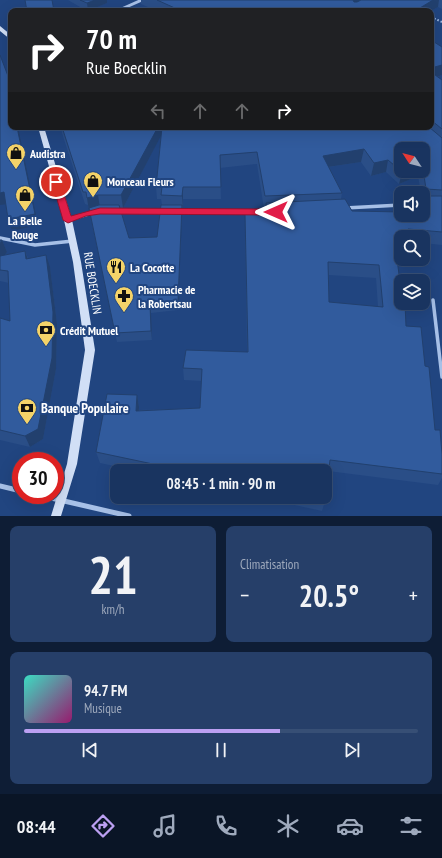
<!DOCTYPE html>
<html lang="fr">
<head>
<meta charset="utf-8">
<style>
	:root { --surface:#193460; --page:#263f69; --text:#f1f3f6; --muted:#9faabd; --line:#374f75; --accent:#bca0f2 }
	body { margin:0; font-family:"PT Sans Narrow",sans-serif; background:var(--page); color:var(--text); height:100vh; display:flex; flex-direction:column; font-size:15px; white-space:nowrap }
	* { box-sizing:border-box; margin:0 }
	p { font-size:13px; color:var(--muted) }
	.icon { flex:none; width:22px; height:22px; fill:none; stroke:currentColor; stroke-width:2; stroke-linecap:round; stroke-linejoin:round }
	.map { position:relative; height:516px; overflow:hidden }
	.side { display:flex; flex-direction:column; gap:10px; padding:10px; background:#0e1d35; flex:1 }
	.side>* { flex:none }
	.hud { position:absolute; left:8px; top:8px; width:426px; height:122px; border-radius:8px; box-shadow:0 4px 16px #0002,0 0 0 1px var(--line); background:#202124; color:#fff; overflow:hidden }
	.needle { width:26px; rotate:306deg }
	.buttons { position:absolute; left:394px; top:142px; display:grid; gap:8px }
	.buttons a { display:grid; place-items:center; width:36px; height:36px; border-radius:8px; background:var(--surface); box-shadow:0 4px 16px #0002,0 0 0 1px var(--line); font-size:20px }
	.speed { position:absolute; left:12px; top:452px; display:flex; gap:8px; font-size:20px; font-weight:700; text-align:center }
	.speed>* { display:grid; place-content:center; width:52px; height:52px; border-radius:50%; background:var(--surface); box-shadow:0 4px 16px #0002,0 0 0 1px var(--line); line-height:1 }
	.speed .limit { border:6px solid #d22; background:#fff; color:#111 }
	.pin { position:absolute; display:grid; place-items:center; width:34px; height:34px; color:#fff; margin:-17px; border:2px solid #fff; border-radius:50%; box-shadow:0 1px 4px #0007 }
	.me { position:absolute; width:44px; margin:-22px; rotate:270deg; stroke-linejoin:round; filter:drop-shadow(0 0 3px #0008) }
	.turn { display:flex; align-items:center; gap:14px; height:84px; padding:0 12px; font-size:18px }
	.turn .icon { width:52px; height:52px; stroke-width:2.5 }
	.turn b { display:block; font-size:28px; line-height:34px }
	.lanes { display:flex; align-items:center; height:38px; padding:0 12px; background:#0003; justify-content:center; gap:20px; direction:ltr }
	.lanes .off { opacity:.35 }
	.big { font-size:30px; font-weight:700; line-height:1.1 }
	.side .card { flex:1; display:flex; flex-direction:column; justify-content:center; gap:6px; min-width:0; padding:0 14px; border-radius:8px; background:var(--page) }
	.side .dial { align-items:center; gap:0 }
	.dial b { font-size:52px; line-height:1 }
	.song { display:flex; align-items:center; gap:12px }
	.cover { width:48px; height:48px; border-radius:6px; background:linear-gradient(135deg,hsl(170 70% 55%),hsl(320 70% 35%)) }
	.played { height:4px; border-radius:2px; background:linear-gradient(90deg,var(--accent) 65%,var(--line) 65%) }
	.keys { display:flex; justify-content:space-around; direction:ltr }
	.heat { display:flex; justify-content:space-between; align-items:center; font-size:22px; direction:ltr }
	.side .tiles { flex:1; display:grid; gap:10px; grid-template-columns:1fr 1fr }
	.card:last-child { grid-column:span 2 }
	.trip { position:absolute; left:110px; top:464px; width:222px; height:40px; border-radius:8px; background:var(--surface); box-shadow:0 4px 16px #0002,0 0 0 1px var(--line); font-weight:700; line-height:40px; text-align:center }
	.dock { display:flex; height:64px; justify-content:space-around; align-items:center; background:#0a1526; color:var(--muted) }
	.dock .icon { width:28px; height:28px }
	.dock .selected { color:var(--accent) }
	.dock b { font-size:18px; color:var(--text) }
	.map>svg:first-child { display:block }
</style>
</head>
<body>
<div class="map">
<svg width="442" height="516" viewBox="0 0 442 516">
	<rect width="100%" height="100%" fill="#214580"/>
	<g fill="none" stroke-linecap="round" stroke-linejoin="round">
		<path stroke="#a7c0e7" stroke-width="2" stroke-dasharray="1.5 2" stroke-linecap="butt" d="M431 17 442 22"/>
		<path stroke="#a7c0e7" stroke-width="3.5" d="M433 300 442 377"/>
		<path stroke="#a7c0e7" stroke-width="3" d="M117 11 142 0
			M41 128 48 127"/>
		<path stroke="#a7c0e7" stroke-width="3.5" d="M345 208 401 205
			M116 211H165
			M178 212H271
			M68 220 95 212
			M0 238 35 245 73 241"/>
		<path stroke="#a7c0e7" stroke-width="5" d="M0 486 21 491
			M38 495 129 516"/>
		<path fill="#d1dff6" fill-rule="evenodd" d="M0 26 11 35V40L0 31Z
			M38 127H44L72 220 81 262 95 350 77 464 61 516H51L67 464 85 350 73 262 64 220Z"/>
	</g>
	<path fill="#2a4e87" fill-rule="evenodd" d="M68 0H107V3L87 11Z
		M141 0H442V9L438 7 431 11H157L141 4Z
		M431 40 442 47V75L438 77 442 80V245L423 243V237H401V253H396L401 290 406 326 425 366 435 430 442 454V478L438 485 328 471 325 501 322 511 258 497H325V471H138L100 463 96 452 137 395 139 407V410L200 408 201 381 184 380 183 368 247 352 245 227V214L265 215 266 209H264L257 164 220 168 221 199H183V208H182V215L178 310 151 313 152 340 117 342 88 205 85 204 62 133 61 127H431ZM161 135 156 187 157 199H161L162 205 157 237 129 238 120 208H123ZM423 149V171H401ZM361 162 371 176 386 172 399 184 418 176 421 193H423V202H426L424 208 425 213 352 211 341 199 342 193 329 167ZM329 275 376 278 378 307 329 302Z
		M0 240H2L7 252 5 255 25 251 28 258 50 267 57 324 56 369 43 439 30 447 0 440V318L10 321 9 283 0 281Z"/>
	<path fill="#22406e" d="M95 0H107V3L88 11 87 3Z
		M353 0H369L351 10Z
		M433 0H439L438 7 431 11H415Z
		M442 65V75L431 79V68Z
		M17 127H18L38 225 12 231 8 219Z
		M158 127H164V130L123 208 121 195Z
		M364 149 361 162 321 168 323 156Z
		M388 160 386 172 371 176 374 163Z
		M404 171H420L418 176 399 184 402 172Z
		M183 187V208L182 196Z
		M4 192 8 204 0 205V193Z
		M98 195 100 208 89 211 87 198Z
		M182 205V215L178 310V301Z
		M2 240 7 252 0 262V244Z
		M25 251 29 263 26 259Z
		M46 255 50 267 57 324 56 369 43 439 30 447 25 436Z
		M150 304 151 313 152 340 151 331Z
		M137 395 139 407 138 422 136 411Z"/>
	<path fill="#315b9d" stroke="#22406e" fill-rule="evenodd" d="M25 0H52L54 11H27Z
		M80 0H95L87 3Z
		M157 0H353L354 2H357L361 0H433L415 11H173L177 9Z
		M431 40 442 47V65L431 68Z
		M0 55 8 76 11 88V127H17L35 214 8 219 4 192 0 193Z
		M431 72 442 80V129L431 120Z
		M62 127H158L121 195H98L87 198 86 192H83Z
		M162 127H429L442 138V190L426 189 423 169V149H401V171L388 160 374 163 364 149 323 156 342 193 265 196 257 152 220 155 221 187H183L182 196 161 195 162 187H156Z
		M428 196H442V232L408 229 409 237H401V241L396 240 395 243 401 290V303H405L406 326 421 327 425 366 429 367 435 430H440L442 454V474L330 460 325 501 308 497H325V471H186L96 452 107 394 137 395 136 411 200 408 202 369 183 368 186 350 248 352 245 214 268 215 266 203 345 199 352 211 401 212V215H423V213H428L427 206H430ZM328 262 379 265 383 307 329 302Z
		M99 205H119L129 238 157 237 161 205H182L178 301 150 304 151 331 115 333 89 208Z
		M0 240H2L0 244Z
		M25 251 26 259 46 255 53 312 52 358 38 429 25 436 0 430V318L10 321 8 271 0 270V256Z"/>
	<path fill="#e11d48" stroke="#92132f" d="M54 180H56L60 182 71 216 100 208 276 209 280 212 276 215 100 214 86 216 68 223 63 220 52 182Z"/>
	<defs>
		<g id="shop-pin" transform="scale(1)"><path d="M0 17L-7.5 6A9.5 9.5 0 1 1 7.5 6Z" fill="#f4d369" stroke="#214580"/><path d="M-5-2.5h2.3a2.7 3.5 0 0 1 5.4 0H5L5.5 6h-11ZM-1.5-2.5h3a1.5 2.3 0 0 0-3 0Z" fill="#111"/></g>
		<g id="restaurant-pin" transform="scale(1)"><path d="M0 17L-7.5 6A9.5 9.5 0 1 1 7.5 6Z" fill="#f4d369" stroke="#214580"/><path d="M-5-6h1v4h1v-4h1v4h1v-4h1v5L-1.5 .5V6h-2V.5L-5-1ZM5-6V6H3V1.5H1.5Q1.5-4 5-6Z" fill="#111"/></g>
		<g id="pharmacy-pin" transform="scale(1)"><path d="M0 17L-7.5 6A9.5 9.5 0 1 1 7.5 6Z" fill="#f4d369" stroke="#214580"/><path d="M-2-6h4v4h4v4h-4v4h-4v-4h-4v-4h4Z" fill="#111"/></g>
		<g id="bank-pin" transform="scale(1)"><path d="M0 17L-7.5 6A9.5 9.5 0 1 1 7.5 6Z" fill="#f4d369" stroke="#214580"/><path d="M-6-4H6V4H-6ZM0-2.3a2.3 2.3 0 1 0 0 4.6a2.3 2.3 0 1 0 0-4.6Z" fill="#111"/></g>
	</defs>
	<g fill-rule="evenodd">
		<use href="#shop-pin" x="16" y="153"/>
		<use href="#shop-pin" x="93" y="181"/>
		<use href="#shop-pin" x="25" y="195"/>
		<use href="#restaurant-pin" x="116" y="267"/>
		<use href="#pharmacy-pin" x="124" y="296"/>
		<use href="#bank-pin" x="46" y="330"/>
		<use href="#bank-pin" x="27" y="408"/>
	</g>
	<g text-anchor="middle" dominant-baseline="central" stroke-width="4" stroke-linejoin="round" paint-order="stroke">
		<g font-size="12" font-weight="bold" fill="#fff" stroke="#214580" text-anchor="start">
			<text x="30" y="153">Audistra</text>
			<text x="107" y="181">Monceau Fleurs</text>
			<text x="25" y="220" text-anchor="middle">La Belle<tspan x="25" dy="14">Rouge</tspan></text>
			<text x="130" y="267">La Cocotte</text>
			<text x="138" y="289">Pharmacie de<tspan x="138" dy="14">la Robertsau</tspan></text>
			<text x="60" y="330">Crédit Mutuel</text>
		</g>
		<g font-size="12" fill="#fff" stroke="#214580">
			<text transform="translate(93 283) rotate(81)">RUE BOECKLIN</text>
		</g>
		<g font-size="14" font-weight="bold" fill="#fff" stroke="#214580" text-anchor="start">
			<text x="41" y="408">Banque Populaire</text>
		</g>
	</g>
</svg>
<div class="buttons">
<a><svg class="needle" viewBox="-14 -14 28 28"><path d="M0-13l5 13h-10z" fill="#e53935"/><path d="M0 13l5-13h-10z" fill="#9faabd"/></svg></a>
<a><svg class="icon" aria-label="sound" viewBox="0 0 24 24"><path d="M4 9h4l5-4v14l-5-4H4zM17 9q2 3 0 6"/></svg></a>
<a><svg class="icon" aria-label="search" viewBox="0 0 24 24"><circle cx="10" cy="10" r="6"/><path d="M15 15l6 6"/></svg></a>
<a><svg class="icon" aria-label="layers" viewBox="0 0 24 24"><path d="M12 4l9 5-9 5-9-5zM3 14l9 5 9-5"/></svg></a>
</div>
<div class="speed"><div class="limit">30</div></div>
<div class="pin" style="left:56px;top:182px;background:#d93025"><svg class="icon" aria-label="arrive" viewBox="0 0 24 24"><path d="M6 21V4h12l-3 4 3 4H6"/></svg></div>
<svg class="me" style="left:276px;top:212px" viewBox="-20 -20 40 40"><path d="M0-17L14 15 0 8-14 15z" fill="#e11d48" stroke="#fff" stroke-width="4"/></svg>
<div class="trip">08:45 · 1 min · 90 m</div>
<div class="hud">
<div class="turn"><svg class="icon" aria-label="right" viewBox="0 0 24 24"><path d="M7 20v-9h11M14 6l5 5-5 5"/></svg><div><b>70 m</b>Rue Boecklin</div></div>
<div class="lanes"><svg class="icon off" aria-label="left" viewBox="0 0 24 24"><path d="M17 20v-9H6M10 6l-5 5 5 5"/></svg><svg class="icon off" aria-label="ahead" viewBox="0 0 24 24"><path d="M12 20V5M6 11l6-6 6 6"/></svg><svg class="icon off" aria-label="ahead" viewBox="0 0 24 24"><path d="M12 20V5M6 11l6-6 6 6"/></svg><svg class="icon" aria-label="right" viewBox="0 0 24 24"><path d="M7 20v-9h11M14 6l5 5-5 5"/></svg></div>
</div>
</div>
<section class="side">
<div class="tiles">
<div class="card dial"><b>21</b><p>km/h</p></div>
<div class="card"><p>Climatisation</p>
<div class="heat"><a>−</a><b class="big">20.5°</b><a>+</a></div>
</div>
<div class="card">
<div class="song"><i class="cover"></i><div><b>94.7 FM</b><p>Musique</p></div></div>
<div class="played"></div>
<div class="keys"><svg class="icon" aria-label="previous" viewBox="0 0 24 24"><path d="M18 5L8 12l10 7zM5 5v14"/></svg><svg class="icon" aria-label="pause" viewBox="0 0 24 24"><path d="M8 5v14M16 5v14"/></svg><svg class="icon" aria-label="next" viewBox="0 0 24 24"><path d="M6 5l10 7-10 7zM19 5v14"/></svg></div>
</div>
</div>
</section>
<nav class="dock">
<b>08:44</b>
<svg class="icon selected" aria-label="directions" viewBox="0 0 24 24"><path d="M12 3l9 9-9 9-9-9zM9 14v-3h6M13 9l2 2-2 2"/></svg>
<svg class="icon" aria-label="music" viewBox="0 0 24 24"><path d="M9 18V5l10-2v13"/><circle cx="6" cy="18" r="3"/><circle cx="16" cy="16" r="3"/></svg>
<svg class="icon" aria-label="phone" viewBox="0 0 24 24"><path d="M5 4h4l2 5-3 2q2 4 5 5l2-3 5 2v4C11 20 4 13 5 4z"/></svg>
<svg class="icon" aria-label="climate" viewBox="0 0 24 24"><path d="M12 3v18M4 7l16 10M4 17L20 7"/></svg>
<svg class="icon" aria-label="car" viewBox="0 0 24 24"><path d="M5 17H2v-5l4-1 3-4h7l3 4 3 1v5h-3M9 17h6M6 11h13"/><circle cx="7" cy="17" r="2"/><circle cx="17" cy="17" r="2"/></svg>
<svg class="icon" aria-label="filters" viewBox="0 0 24 24"><path d="M4 7h16M4 17h16"/><circle cx="9" cy="7" r="2"/><circle cx="15" cy="17" r="2"/></svg>
</nav>
</body>
</html>
